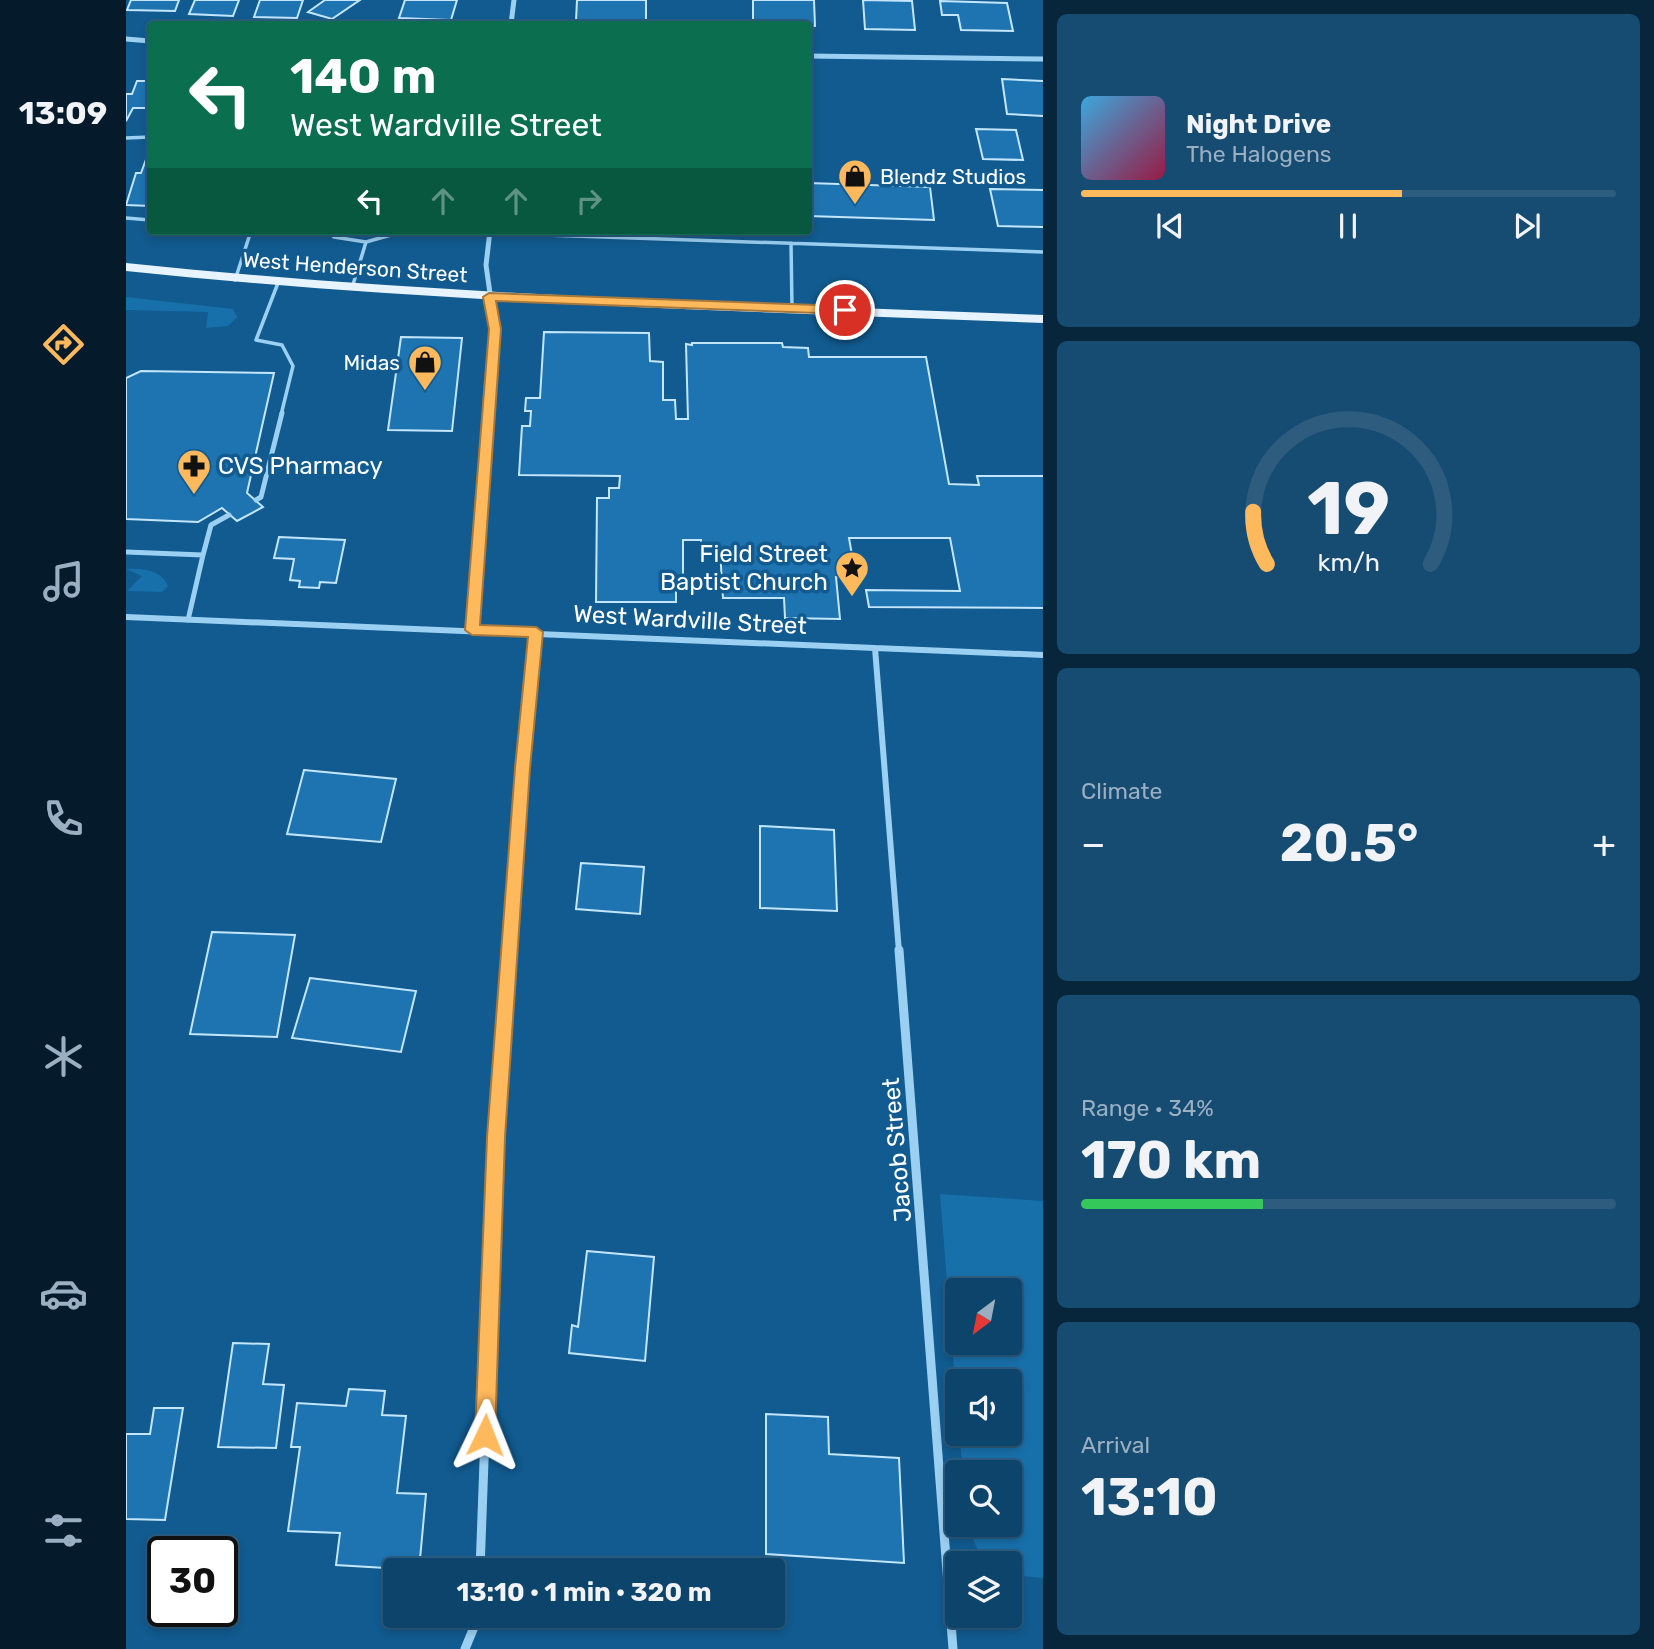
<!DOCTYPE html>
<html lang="en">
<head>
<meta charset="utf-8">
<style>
	:root { --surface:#0d446c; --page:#164b72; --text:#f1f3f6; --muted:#9ab0c2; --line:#2d5c7f; --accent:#ffb95d }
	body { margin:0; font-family:Rubik,sans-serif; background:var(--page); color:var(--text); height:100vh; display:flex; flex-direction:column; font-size:26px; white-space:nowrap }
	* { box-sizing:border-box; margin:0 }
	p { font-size:23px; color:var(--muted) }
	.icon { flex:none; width:38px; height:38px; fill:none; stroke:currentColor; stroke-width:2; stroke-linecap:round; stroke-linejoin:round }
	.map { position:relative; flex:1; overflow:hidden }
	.panel { display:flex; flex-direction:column; gap:14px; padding:14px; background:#07253b; width:611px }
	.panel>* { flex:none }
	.banner { position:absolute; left:21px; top:21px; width:665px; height:214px; border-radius:7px; box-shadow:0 4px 10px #0003,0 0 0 2px var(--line); background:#0b6e4f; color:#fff; overflow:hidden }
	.needle { width:46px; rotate:212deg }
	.tools { position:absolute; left:819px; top:1278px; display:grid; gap:14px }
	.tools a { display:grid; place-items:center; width:77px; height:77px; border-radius:7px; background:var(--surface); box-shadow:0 4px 10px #0003,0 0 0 2px var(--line); font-size:35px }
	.speed { position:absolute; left:21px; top:1536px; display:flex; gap:14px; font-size:35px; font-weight:700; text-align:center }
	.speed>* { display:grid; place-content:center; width:91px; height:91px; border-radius:50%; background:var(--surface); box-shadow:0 4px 10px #0003,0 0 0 2px var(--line); line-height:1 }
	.speed .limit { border:4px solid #111; border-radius:10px; background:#fff; color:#111 }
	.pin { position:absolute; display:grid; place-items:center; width:60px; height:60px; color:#fff; margin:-30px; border:4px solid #fff; border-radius:50%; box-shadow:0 2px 7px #0007 }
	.me { position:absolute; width:77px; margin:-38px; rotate:2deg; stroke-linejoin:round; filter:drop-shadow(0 0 5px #0008) }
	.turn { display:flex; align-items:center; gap:24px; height:147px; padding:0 28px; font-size:32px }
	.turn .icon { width:91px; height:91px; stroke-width:2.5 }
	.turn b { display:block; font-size:49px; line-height:60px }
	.lanes { display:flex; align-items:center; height:66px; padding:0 28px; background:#0003; justify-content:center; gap:35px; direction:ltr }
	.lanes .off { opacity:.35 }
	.big { font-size:52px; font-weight:700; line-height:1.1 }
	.panel .tile { flex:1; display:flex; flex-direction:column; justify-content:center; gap:10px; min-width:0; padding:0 24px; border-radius:10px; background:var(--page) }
	.panel .dial { align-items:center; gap:0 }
	.dial svg { height:182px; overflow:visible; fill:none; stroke:var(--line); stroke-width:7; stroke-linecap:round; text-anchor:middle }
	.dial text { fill:var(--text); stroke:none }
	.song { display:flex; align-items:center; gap:21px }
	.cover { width:84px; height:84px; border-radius:10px; background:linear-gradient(135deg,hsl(200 70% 55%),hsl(340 70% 35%)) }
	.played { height:7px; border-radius:4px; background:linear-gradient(90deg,var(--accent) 60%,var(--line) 60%) }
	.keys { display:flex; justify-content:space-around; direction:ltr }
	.heat { display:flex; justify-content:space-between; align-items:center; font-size:38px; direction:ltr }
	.charge { height:10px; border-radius:5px; background:linear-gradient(90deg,#34c759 34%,var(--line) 0) }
	.trip { position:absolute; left:257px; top:1558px; width:402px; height:70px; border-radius:7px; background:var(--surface); box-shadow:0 4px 10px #0003,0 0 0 2px var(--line); font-weight:700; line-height:70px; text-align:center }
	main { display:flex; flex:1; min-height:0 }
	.tab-bar { display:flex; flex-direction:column; width:126px; justify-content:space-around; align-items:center; background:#051b2b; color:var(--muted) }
	.tab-bar .icon { width:49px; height:49px }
	.tab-bar .active { color:var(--accent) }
	.tab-bar b { font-size:32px; color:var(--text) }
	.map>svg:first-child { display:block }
</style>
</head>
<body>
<main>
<nav class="tab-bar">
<b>13:09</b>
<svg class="icon active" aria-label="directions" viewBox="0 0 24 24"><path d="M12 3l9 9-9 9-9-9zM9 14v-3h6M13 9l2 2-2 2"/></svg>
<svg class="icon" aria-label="music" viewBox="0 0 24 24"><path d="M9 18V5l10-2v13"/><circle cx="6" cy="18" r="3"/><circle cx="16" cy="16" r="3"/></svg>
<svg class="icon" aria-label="phone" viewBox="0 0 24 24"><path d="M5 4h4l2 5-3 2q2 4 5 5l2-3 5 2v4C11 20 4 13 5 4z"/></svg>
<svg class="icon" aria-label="climate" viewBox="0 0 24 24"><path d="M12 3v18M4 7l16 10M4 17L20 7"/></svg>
<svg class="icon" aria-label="car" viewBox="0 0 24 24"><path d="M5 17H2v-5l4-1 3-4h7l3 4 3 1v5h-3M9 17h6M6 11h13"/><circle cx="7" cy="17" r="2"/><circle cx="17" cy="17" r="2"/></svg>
<svg class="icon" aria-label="filters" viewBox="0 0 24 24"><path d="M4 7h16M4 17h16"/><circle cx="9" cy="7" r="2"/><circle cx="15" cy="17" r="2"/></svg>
</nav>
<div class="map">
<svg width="918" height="1649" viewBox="0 0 918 1649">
	<rect width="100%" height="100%" fill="#115b90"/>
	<path fill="#1870ab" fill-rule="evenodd" d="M0 297 107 309 111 317 102 326 80 328 82 312 0 310Z
		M0 569C15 568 36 570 42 586L36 592 1 591 16 576Z
		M814 1194 917 1201V1578L884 1575V1563H857L841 1524H884V1472H837L833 1433H884V1381H831V1407ZM831 1290H884V1342H831Z"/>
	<path fill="#1e74b0" stroke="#c3e6fd" stroke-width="2" d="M5 0H53L49 11 1 10Z
		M69 0H113L107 16 63 14Z
		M134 0H177L171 18 128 17Z
		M199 0H234L206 19 182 12Z
		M279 0H331L325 20 273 18Z
		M451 0H520V22L450 21Z
		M627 0H688L689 26 627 24Z
		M737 0 786 1 789 30 739 29Z
		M814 1 881 3 887 31 835 30 832 15H816Z
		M21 78H24V108H7L0 121V94H6L11 81H20Z
		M876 79 918 81V116L881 114Z
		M850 129 890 130 897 160 857 159Z
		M22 154H24V206L0 205 10 173H15Z
		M682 183 804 187 808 220 682 216Z
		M864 189 918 190V227L872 226Z
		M418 332 523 333 524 361 537 362V400H549L550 419H562L560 344 566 345V343H656L657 347 682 348 683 357H800L823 484 853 485 851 476H918V608L743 607 740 590 834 591 824 538H723L726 555H734V578L710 577 714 619 659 618 658 598H597L594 551 575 552V540H557V591H550V602H470L471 498H483V488H493L494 476 393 475 396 426H404L405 411H399L400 398H414Z
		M275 337 336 338 326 431 262 430Z
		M15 371 148 373 121 493 137 507 111 521 96 508 72 522 0 519V378Z
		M153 537 219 540 210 583 194 582 193 588 173 587 174 581 164 580 168 559 148 558Z
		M178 770 270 779 255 842 161 834Z
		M634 826 708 830 711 911 634 908Z
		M455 863 518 867 514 914 450 909Z
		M86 932 169 935 151 1037 64 1034Z
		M184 978 290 991 275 1052 166 1038Z
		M461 1251 528 1257 519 1361 443 1353 446 1325 452 1327Z
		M107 1343 143 1344 137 1384 158 1385 150 1448 92 1447Z
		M223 1389 259 1391 256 1415 280 1416 271 1493 300 1494 293 1570 210 1565 214 1533 162 1531 174 1447H165L171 1403 220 1406Z
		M28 1408H57L39 1520 0 1519V1434H24Z
		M640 1414 702 1417 703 1454 773 1458 778 1563 640 1554Z"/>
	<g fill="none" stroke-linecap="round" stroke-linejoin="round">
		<path stroke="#9cd0f2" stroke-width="3.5" d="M0 138 24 137
			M0 218 24 220
			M201 231 208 237 240 242
			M363 233 918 252
			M665 243 666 308
			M109 280 125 231
			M152 283 130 340 156 345 167 366 155 415
			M226 288 240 242 279 231"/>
		<path stroke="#9cd0f2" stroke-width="5" d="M130 500 135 497 156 413
			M0 552 77 555 62 620
			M77 555 85 525 103 515"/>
		<path stroke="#9cd0f2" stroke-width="5" d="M385 24 388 0
			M0 39 24 41
			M682 56 918 59
			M362 415 369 329 360 265 364 231"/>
		<path stroke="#9cd0f2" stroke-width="6" d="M0 617 918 655
			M346 630 363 413
			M749 648 773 952
			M384 952 410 632"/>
		<path stroke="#9cd0f2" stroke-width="9" d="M773 950 827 1649
			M354 1570 370 1137 384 950
			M339 1649 353 1615"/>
		<path fill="#e7f4ff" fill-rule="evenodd" d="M0 263C305 295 611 303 918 315V323C611 311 305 303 0 271Z"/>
	</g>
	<path fill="#ffb95d" stroke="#a6783c" stroke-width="2" d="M363 293 719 306 725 310 719 314 370 301 375 329 354 625 410 627 417 632 404 768 379 1137 369 1435 366 1442 359 1445 352 1442 349 1435 361 1137 389 768 402 637 346 635 339 630 363 329 357 297Z"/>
	<defs>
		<g id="shop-pin" transform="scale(1.75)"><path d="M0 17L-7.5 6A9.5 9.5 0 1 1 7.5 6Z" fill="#ffb95d" stroke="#115b90"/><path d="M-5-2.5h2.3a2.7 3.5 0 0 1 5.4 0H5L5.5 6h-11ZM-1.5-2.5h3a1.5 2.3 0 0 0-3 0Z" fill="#111"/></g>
		<g id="pharmacy-pin" transform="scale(1.75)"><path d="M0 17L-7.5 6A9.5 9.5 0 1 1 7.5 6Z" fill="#ffb95d" stroke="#115b90"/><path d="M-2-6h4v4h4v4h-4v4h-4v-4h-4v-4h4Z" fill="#111"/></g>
		<g id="sight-pin" transform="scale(1.75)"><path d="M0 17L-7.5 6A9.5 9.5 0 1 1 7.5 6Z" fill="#ffb95d" stroke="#115b90"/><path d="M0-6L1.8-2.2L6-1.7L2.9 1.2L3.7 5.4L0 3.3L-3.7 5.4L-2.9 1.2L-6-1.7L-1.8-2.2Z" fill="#111"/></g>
	</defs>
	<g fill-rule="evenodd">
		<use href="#shop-pin" x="729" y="176"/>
		<use href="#shop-pin" x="299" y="362"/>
		<use href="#pharmacy-pin" x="68" y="466"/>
		<use href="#sight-pin" x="726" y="568"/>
	</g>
	<g text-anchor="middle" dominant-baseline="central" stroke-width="7" stroke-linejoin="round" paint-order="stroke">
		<g font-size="21" fill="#fff" stroke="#115b90" text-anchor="start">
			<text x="754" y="176">Blendz Studios</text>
			<text x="274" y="362" text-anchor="end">Midas</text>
		</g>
		<g font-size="21" fill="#fff" stroke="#115b90">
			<text transform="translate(229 267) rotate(4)">West Henderson Street</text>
		</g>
		<g font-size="24" fill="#fff" stroke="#115b90" text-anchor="start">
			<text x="92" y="466">CVS Pharmacy</text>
			<text x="702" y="554" text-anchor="end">Field Street<tspan x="702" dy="28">Baptist Church</tspan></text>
		</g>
		<g font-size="24" fill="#fff" stroke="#115b90">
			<text transform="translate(564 620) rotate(3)">West Wardville Street</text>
			<text transform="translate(771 1150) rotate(-95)">Jacob Street</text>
		</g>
	</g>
</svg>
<div class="tools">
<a><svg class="needle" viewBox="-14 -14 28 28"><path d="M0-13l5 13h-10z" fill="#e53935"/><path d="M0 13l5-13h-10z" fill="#9ab0c2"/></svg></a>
<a><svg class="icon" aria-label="sound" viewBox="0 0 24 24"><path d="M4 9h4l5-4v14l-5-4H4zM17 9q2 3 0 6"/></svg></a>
<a><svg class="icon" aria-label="search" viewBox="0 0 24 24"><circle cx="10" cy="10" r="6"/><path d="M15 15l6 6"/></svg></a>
<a><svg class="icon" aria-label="layers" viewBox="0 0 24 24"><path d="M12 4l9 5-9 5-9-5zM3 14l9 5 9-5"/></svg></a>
</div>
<div class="speed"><div class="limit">30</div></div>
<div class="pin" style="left:719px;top:310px;background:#d93025"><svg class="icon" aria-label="arrive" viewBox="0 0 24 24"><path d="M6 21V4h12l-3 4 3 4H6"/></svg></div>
<svg class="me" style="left:359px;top:1435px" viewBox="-20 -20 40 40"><path d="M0-17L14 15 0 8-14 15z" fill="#ffb95d" stroke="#fff" stroke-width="4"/></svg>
<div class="trip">13:10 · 1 min · 320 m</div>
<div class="banner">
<div class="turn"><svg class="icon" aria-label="left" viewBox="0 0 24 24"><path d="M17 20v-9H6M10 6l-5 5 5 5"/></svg><div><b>140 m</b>West Wardville Street</div></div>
<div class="lanes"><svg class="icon" aria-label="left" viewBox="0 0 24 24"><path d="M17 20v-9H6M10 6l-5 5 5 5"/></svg><svg class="icon off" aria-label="ahead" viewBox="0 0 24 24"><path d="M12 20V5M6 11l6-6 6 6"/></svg><svg class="icon off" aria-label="ahead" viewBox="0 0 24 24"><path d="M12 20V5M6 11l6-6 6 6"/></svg><svg class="icon off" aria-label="right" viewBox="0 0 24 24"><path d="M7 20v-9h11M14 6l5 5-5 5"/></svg></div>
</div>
</div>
<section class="panel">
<div class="tile">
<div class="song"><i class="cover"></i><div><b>Night Drive</b><p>The Halogens</p></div></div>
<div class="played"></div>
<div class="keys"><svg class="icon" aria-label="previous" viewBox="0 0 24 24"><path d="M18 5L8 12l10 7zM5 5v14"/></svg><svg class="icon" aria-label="pause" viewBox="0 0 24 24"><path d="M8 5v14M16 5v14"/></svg><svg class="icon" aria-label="next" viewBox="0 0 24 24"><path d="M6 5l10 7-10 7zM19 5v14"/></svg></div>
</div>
<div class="tile dial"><svg viewBox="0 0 100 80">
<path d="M14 69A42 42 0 1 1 86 69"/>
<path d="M14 69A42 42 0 0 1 8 46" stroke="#ffb95d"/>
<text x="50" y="56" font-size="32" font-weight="700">19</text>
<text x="50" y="72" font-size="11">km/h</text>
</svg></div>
<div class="tile"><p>Climate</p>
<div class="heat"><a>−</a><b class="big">20.5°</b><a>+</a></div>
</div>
<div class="tile"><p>Range · 34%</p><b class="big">170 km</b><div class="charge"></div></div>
<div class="tile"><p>Arrival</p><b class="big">13:10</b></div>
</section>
</main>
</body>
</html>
